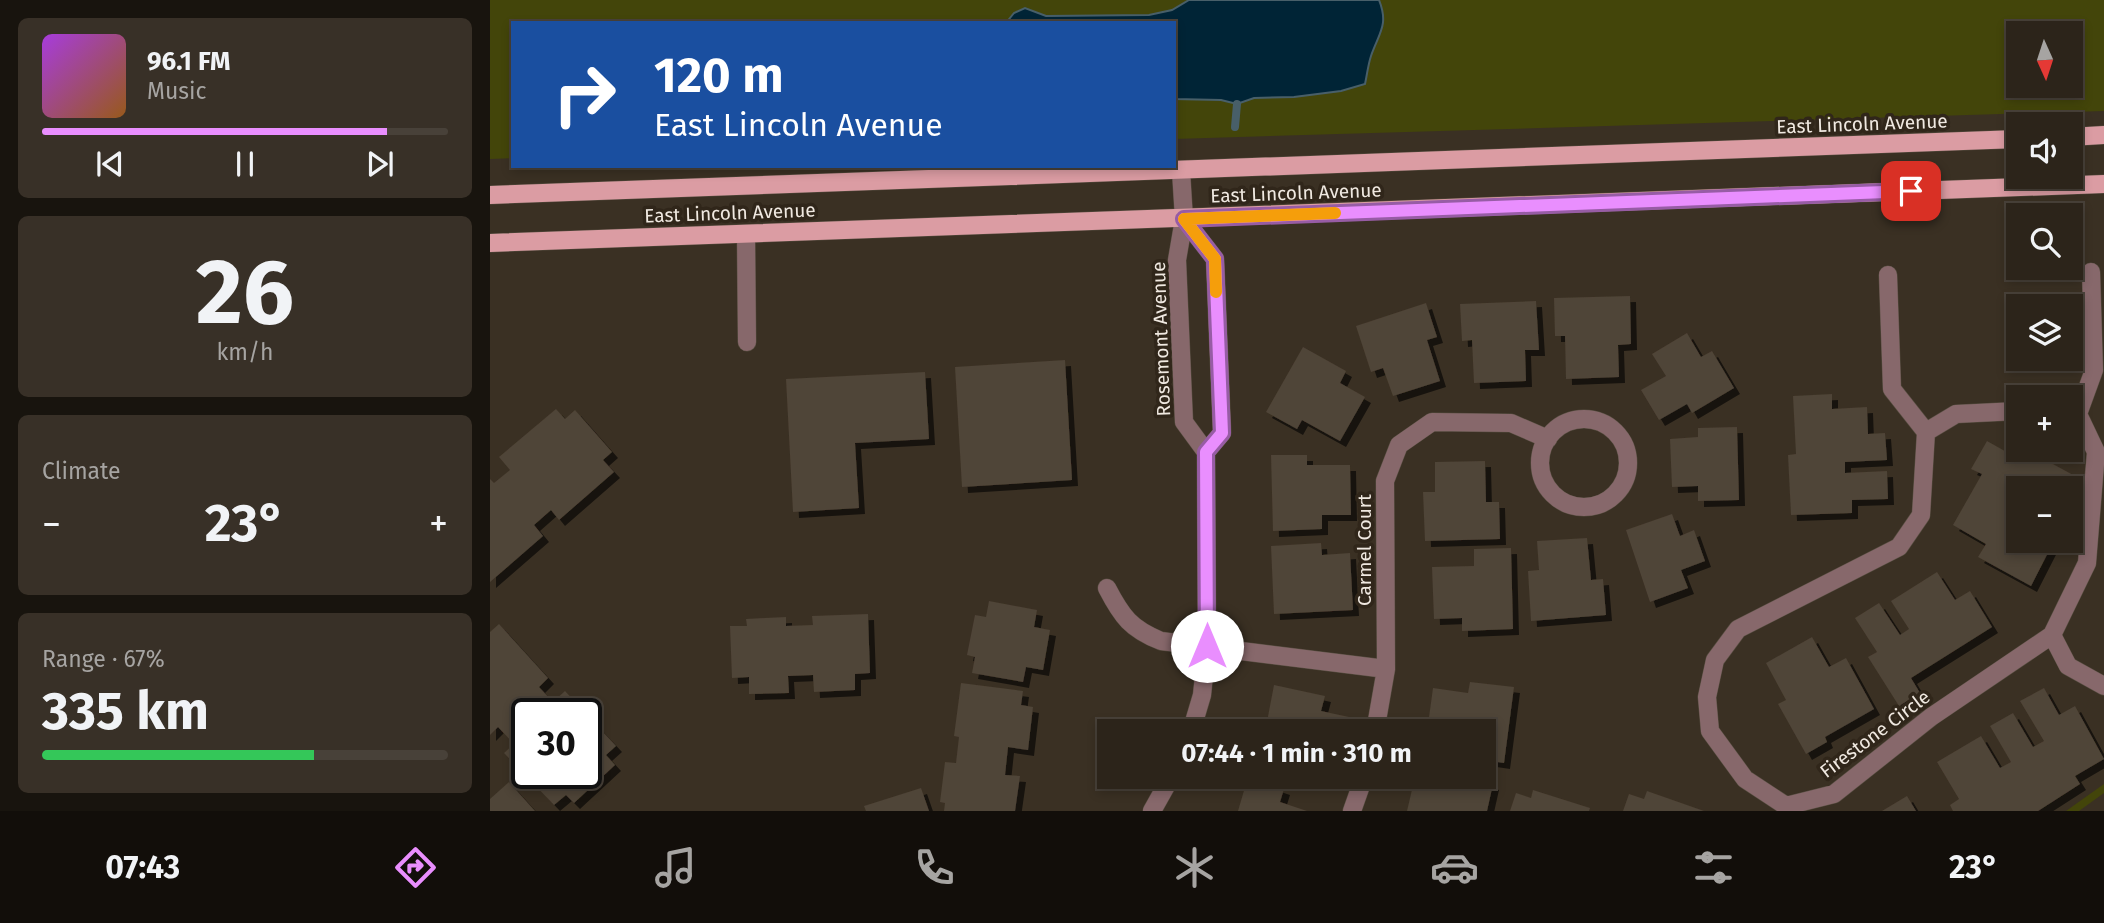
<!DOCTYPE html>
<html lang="en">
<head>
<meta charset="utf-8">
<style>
	:root { --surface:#2c241a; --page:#383027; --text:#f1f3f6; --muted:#a6a4a2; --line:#484139; --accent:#e98efe }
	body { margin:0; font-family:"Fira Sans",sans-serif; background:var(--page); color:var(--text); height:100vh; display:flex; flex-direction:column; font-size:26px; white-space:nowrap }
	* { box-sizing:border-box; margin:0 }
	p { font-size:23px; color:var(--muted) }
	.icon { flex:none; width:38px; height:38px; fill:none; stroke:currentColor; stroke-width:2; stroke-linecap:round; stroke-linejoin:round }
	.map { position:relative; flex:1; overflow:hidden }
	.sheet { display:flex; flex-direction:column; gap:18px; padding:18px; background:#18140e; width:490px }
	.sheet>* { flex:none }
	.banner { position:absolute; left:21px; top:21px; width:665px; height:147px; border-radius:0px; box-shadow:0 4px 10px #0003,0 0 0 2px var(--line); background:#1a4fa0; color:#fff; overflow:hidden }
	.needle { width:46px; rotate:177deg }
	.fabs { position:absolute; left:1516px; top:21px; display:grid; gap:14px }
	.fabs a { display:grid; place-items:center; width:77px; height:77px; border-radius:0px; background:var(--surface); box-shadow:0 4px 10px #0003,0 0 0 2px var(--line); font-size:35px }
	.speed { position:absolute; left:21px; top:698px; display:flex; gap:14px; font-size:35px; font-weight:700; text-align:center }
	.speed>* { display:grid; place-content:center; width:91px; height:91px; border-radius:50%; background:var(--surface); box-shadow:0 4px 10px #0003,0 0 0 2px var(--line); line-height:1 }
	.speed .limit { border:4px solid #111; border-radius:10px; background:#fff; color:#111 }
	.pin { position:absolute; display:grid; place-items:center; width:60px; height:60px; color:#fff; margin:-30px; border-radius:14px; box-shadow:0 4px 10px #0006 }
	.me { position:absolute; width:77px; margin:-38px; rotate:0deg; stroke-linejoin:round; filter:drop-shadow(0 0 5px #0008) }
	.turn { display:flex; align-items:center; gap:24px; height:147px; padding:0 28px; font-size:32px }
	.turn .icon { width:91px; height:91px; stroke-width:2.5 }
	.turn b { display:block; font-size:49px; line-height:60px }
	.big { font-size:52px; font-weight:700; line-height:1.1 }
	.sheet .card { flex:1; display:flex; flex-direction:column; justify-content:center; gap:10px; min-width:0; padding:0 24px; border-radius:10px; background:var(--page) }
	.sheet .dial { align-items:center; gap:0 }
	.dial b { font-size:91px; line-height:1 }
	.song { display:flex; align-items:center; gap:21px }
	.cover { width:84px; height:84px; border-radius:10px; background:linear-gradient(135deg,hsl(280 70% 55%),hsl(30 70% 35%)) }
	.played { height:7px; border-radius:4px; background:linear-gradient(90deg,var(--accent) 85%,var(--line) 85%) }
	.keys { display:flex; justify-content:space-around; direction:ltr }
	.heat { display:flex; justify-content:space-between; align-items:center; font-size:38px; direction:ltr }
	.charge { height:10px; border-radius:5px; background:linear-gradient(90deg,#34c759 67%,var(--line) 0) }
	.trip { position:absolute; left:607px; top:719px; width:399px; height:70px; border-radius:0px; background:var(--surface); box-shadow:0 4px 10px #0003,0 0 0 2px var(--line); font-weight:700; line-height:70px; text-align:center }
	.tab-bar { display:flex; height:112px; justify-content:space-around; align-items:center; background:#120e0a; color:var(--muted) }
	.tab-bar .icon { width:49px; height:49px }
	.tab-bar .selected { color:var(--accent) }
	.tab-bar b { font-size:32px; color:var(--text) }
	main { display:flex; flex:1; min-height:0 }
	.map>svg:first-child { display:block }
</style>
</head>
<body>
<main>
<section class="sheet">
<div class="card">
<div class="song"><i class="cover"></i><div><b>96.1 FM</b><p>Music</p></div></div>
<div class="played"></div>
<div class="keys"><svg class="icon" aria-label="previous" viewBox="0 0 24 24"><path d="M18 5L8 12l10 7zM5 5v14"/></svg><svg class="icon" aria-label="pause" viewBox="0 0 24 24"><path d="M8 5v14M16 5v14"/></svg><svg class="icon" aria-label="next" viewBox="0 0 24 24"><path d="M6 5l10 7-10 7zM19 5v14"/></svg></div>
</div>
<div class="card dial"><b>26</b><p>km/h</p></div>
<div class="card"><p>Climate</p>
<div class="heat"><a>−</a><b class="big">23°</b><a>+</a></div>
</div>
<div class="card"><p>Range · 67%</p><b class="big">335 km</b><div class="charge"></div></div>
</section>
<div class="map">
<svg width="1614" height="811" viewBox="0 0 1614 811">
	<defs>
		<filter id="shadow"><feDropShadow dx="6" dy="6" stdDeviation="0" flood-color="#0009"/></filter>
	</defs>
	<rect width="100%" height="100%" fill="#3a3023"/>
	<path fill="#43450a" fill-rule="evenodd" d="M0 0H1614V111L684 139V23H23V158L0 159ZM1528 33H1580V86H1528Z
		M1614 784V793L1589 811H1576Z"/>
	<path fill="#002436" stroke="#485f69" stroke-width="2" d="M699 0H889C899 25 889 33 881 56 878 65 877 75 875 84L851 91 804 97 764 98 747 104 731 100 684 99V23H516L524 13 535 8 556 16 659 15 682 10Z"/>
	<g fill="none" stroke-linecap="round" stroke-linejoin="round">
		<path stroke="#485f69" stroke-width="8" d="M745 127 747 104"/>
	</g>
	<path fill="#4f4437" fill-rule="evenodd" filter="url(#shadow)" d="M1140 296 1141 344 1128 345 1129 377 1076 379 1075 336H1065L1064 298Z
		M1046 301 1049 350H1035L1036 381 984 383 982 340 972 341 970 304Z
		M936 303 947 337 937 340 950 381 903 396 893 368 881 372 866 326Z
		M1197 333 1211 357 1222 351 1244 388 1202 413 1197 404 1169 420 1151 390 1176 376 1162 354Z
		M813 347 856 371 850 383 875 397 850 441 812 420 807 429 776 412Z
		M575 360 582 480 472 487 465 367Z
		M435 372 439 439 365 443 369 508 303 512 296 379Z
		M1342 394V409L1377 407 1378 434 1395 433 1397 460 1355 462V473L1397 471 1398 499 1362 500V513L1301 515 1298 455 1306 454 1303 396Z
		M66 409 75 419 85 410 122 452 113 460 124 472 69 520 61 510 44 525 53 536 0 582V479L4 483 20 470 9 457Z
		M1247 427 1249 500 1208 501V486L1182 487 1180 439 1208 437V428Z
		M1497 441 1529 459 1534 450H1537L1585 476 1578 488H1528V541H1564L1541 586 1488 557 1496 544 1463 525 1492 474 1481 469Z
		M781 455H817V465H860L861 515H832V529L783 531Z
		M995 461 996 502H1009L1010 539 935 541 933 492H945V462Z
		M1182 514 1190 536 1204 530 1215 561 1191 570 1198 588 1160 602 1136 530Z
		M1097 538 1101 580 1113 579 1116 615 1041 621 1038 571 1049 570 1047 541Z
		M831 543 832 555 860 553 863 610 784 614 781 546Z
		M1021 548 1023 629 972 631V618L944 619 942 567 984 566V549Z
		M1447 572 1465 600 1480 591 1502 627 1421 678 1430 693 1409 706 1378 657 1387 652 1365 618 1389 603 1410 635 1419 629 1401 601Z
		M499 601 547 610 544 627 560 630 553 670 536 667 533 682 482 673 485 657 477 655 485 615 496 617Z
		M378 614 380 673 365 674V690L324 692 323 675 298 676 299 693 259 694V677L242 678 240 626H257L256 619 296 617V626L323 625 322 616Z
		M9 624 58 678 49 687 63 702 75 691 126 746 116 755 125 765 84 803 76 795 64 805 14 753 24 744 8 727 0 735V632ZM37 714H96V774H37Z
		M1322 637 1339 667 1356 658 1384 709 1335 737 1337 742 1316 754 1288 704 1296 700 1276 663Z
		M980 682 1024 687 1014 763 994 760V732H937L943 688 978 693Z
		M471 683 533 691 531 705 543 707 538 750 518 747 515 775 530 776 525 811H454L455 803 450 802 455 762 466 763 469 737 464 736Z
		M784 685 835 696 831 711 859 717 856 732H775Z
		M1554 688 1569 715 1585 706 1614 759 1585 776 1590 784 1548 811H1463L1460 805 1469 799 1447 762 1491 736 1510 768 1521 762 1500 726 1523 713 1543 747 1554 741 1530 701Z
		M758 777 794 789 790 802 817 811H748Z
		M925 777H943L969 783 970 777H973L1003 784 997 811H917Z
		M19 782 45 811H0V799Z
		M431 788 439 811H376L374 806Z
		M1043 790 1100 808 1099 811H1020L1026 793 1041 798Z
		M1157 791 1214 811H1133L1139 794 1154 799Z
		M1417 796 1426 811H1392Z"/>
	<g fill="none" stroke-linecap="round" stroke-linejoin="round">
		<g stroke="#574e41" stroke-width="19">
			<path id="minor" d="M691 171 694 219 687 260 694 422 716 452 717 646 712 695 701 732
				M694 219 725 259 732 433 716 452
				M256 234 257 342
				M1398 275 1402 389 1436 432
				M1588 414 1604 370 1601 272
				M1050 463a44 44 0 1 1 88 0a44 44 0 1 1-88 0Z
				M1436 432 1431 515 1409 547 1248 629 1225 660 1217 697 1220 731 1255 779 1296 806 1344 794 1441 717 1562 635 1597 563 1606 452 1588 414 1580 413
				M1436 432 1466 414 1528 411
				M617 588C632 617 641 629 671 641L896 669
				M1562 635 1578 666 1614 686
				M885 732 896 669 895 481 909 445 942 422 1021 423 1058 439
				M662 811 681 777
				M862 811 874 777"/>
		</g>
		<g stroke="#574e41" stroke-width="19">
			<path id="major" d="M1580 137 1614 135
				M0 195 1528 139
				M0 243 1614 184"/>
		</g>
		<use href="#minor" stroke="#87686b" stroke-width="18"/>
		<use href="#major" stroke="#db9ca3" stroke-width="18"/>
	</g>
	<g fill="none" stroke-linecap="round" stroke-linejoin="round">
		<g stroke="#975ca5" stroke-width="18">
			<path id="route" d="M717 646 716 452 732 433 725 259 694 219 1421 191"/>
		</g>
		<use href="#route" stroke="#e98efe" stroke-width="12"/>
		<path stroke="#f59e0b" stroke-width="12" d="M726 292 725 259 694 219 845 213"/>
	</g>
	<g text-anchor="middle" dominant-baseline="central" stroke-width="7" stroke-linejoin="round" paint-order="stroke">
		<g font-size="19" fill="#f0e9e1" stroke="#30261a">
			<text transform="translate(1372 124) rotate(-2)">East Lincoln Avenue</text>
			<text transform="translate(806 193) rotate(-2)">East Lincoln Avenue</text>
			<text transform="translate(240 213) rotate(-2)">East Lincoln Avenue</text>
			<text transform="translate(671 339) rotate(-92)">Rosemont Avenue</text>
			<text transform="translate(874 550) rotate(-90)">Carmel Court</text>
			<text transform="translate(1385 734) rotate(-37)">Firestone Circle</text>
		</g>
	</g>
</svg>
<div class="fabs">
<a><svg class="needle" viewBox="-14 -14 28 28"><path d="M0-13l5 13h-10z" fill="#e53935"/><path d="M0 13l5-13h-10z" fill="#a6a4a2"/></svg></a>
<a><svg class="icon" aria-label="sound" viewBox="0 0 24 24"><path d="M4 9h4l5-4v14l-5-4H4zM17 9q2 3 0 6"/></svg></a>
<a><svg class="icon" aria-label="search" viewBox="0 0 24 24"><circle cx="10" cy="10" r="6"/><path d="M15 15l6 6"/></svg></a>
<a><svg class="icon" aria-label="layers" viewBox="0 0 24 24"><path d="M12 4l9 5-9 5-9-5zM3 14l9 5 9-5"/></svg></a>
<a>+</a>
<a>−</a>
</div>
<div class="speed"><div class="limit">30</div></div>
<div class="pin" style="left:1421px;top:191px;background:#d93025"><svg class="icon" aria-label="arrive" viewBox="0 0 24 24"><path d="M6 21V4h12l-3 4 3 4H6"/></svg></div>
<svg class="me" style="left:717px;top:646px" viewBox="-20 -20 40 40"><circle r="19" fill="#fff"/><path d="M0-13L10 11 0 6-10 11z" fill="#e98efe"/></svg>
<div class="trip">07:44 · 1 min · 310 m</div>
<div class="banner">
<div class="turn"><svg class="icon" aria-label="right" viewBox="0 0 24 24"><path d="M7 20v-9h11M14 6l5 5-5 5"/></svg><div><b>120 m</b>East Lincoln Avenue</div></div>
</div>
</div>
</main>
<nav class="tab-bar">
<b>07:43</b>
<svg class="icon selected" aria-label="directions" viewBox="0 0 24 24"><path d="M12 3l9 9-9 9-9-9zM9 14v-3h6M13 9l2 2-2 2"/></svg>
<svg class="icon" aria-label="music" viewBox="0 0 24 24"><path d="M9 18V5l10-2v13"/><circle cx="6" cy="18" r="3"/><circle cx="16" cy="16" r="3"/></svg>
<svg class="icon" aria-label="phone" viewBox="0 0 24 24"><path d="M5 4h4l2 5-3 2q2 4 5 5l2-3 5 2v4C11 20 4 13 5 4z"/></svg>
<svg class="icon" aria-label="climate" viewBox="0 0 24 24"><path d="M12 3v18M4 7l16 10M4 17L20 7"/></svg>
<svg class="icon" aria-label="car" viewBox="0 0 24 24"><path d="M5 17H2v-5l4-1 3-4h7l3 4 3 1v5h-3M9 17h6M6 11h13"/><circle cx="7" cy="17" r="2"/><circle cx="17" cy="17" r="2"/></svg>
<svg class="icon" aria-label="filters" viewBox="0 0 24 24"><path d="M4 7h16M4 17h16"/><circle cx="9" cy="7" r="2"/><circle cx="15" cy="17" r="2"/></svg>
<b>23°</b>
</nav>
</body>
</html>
